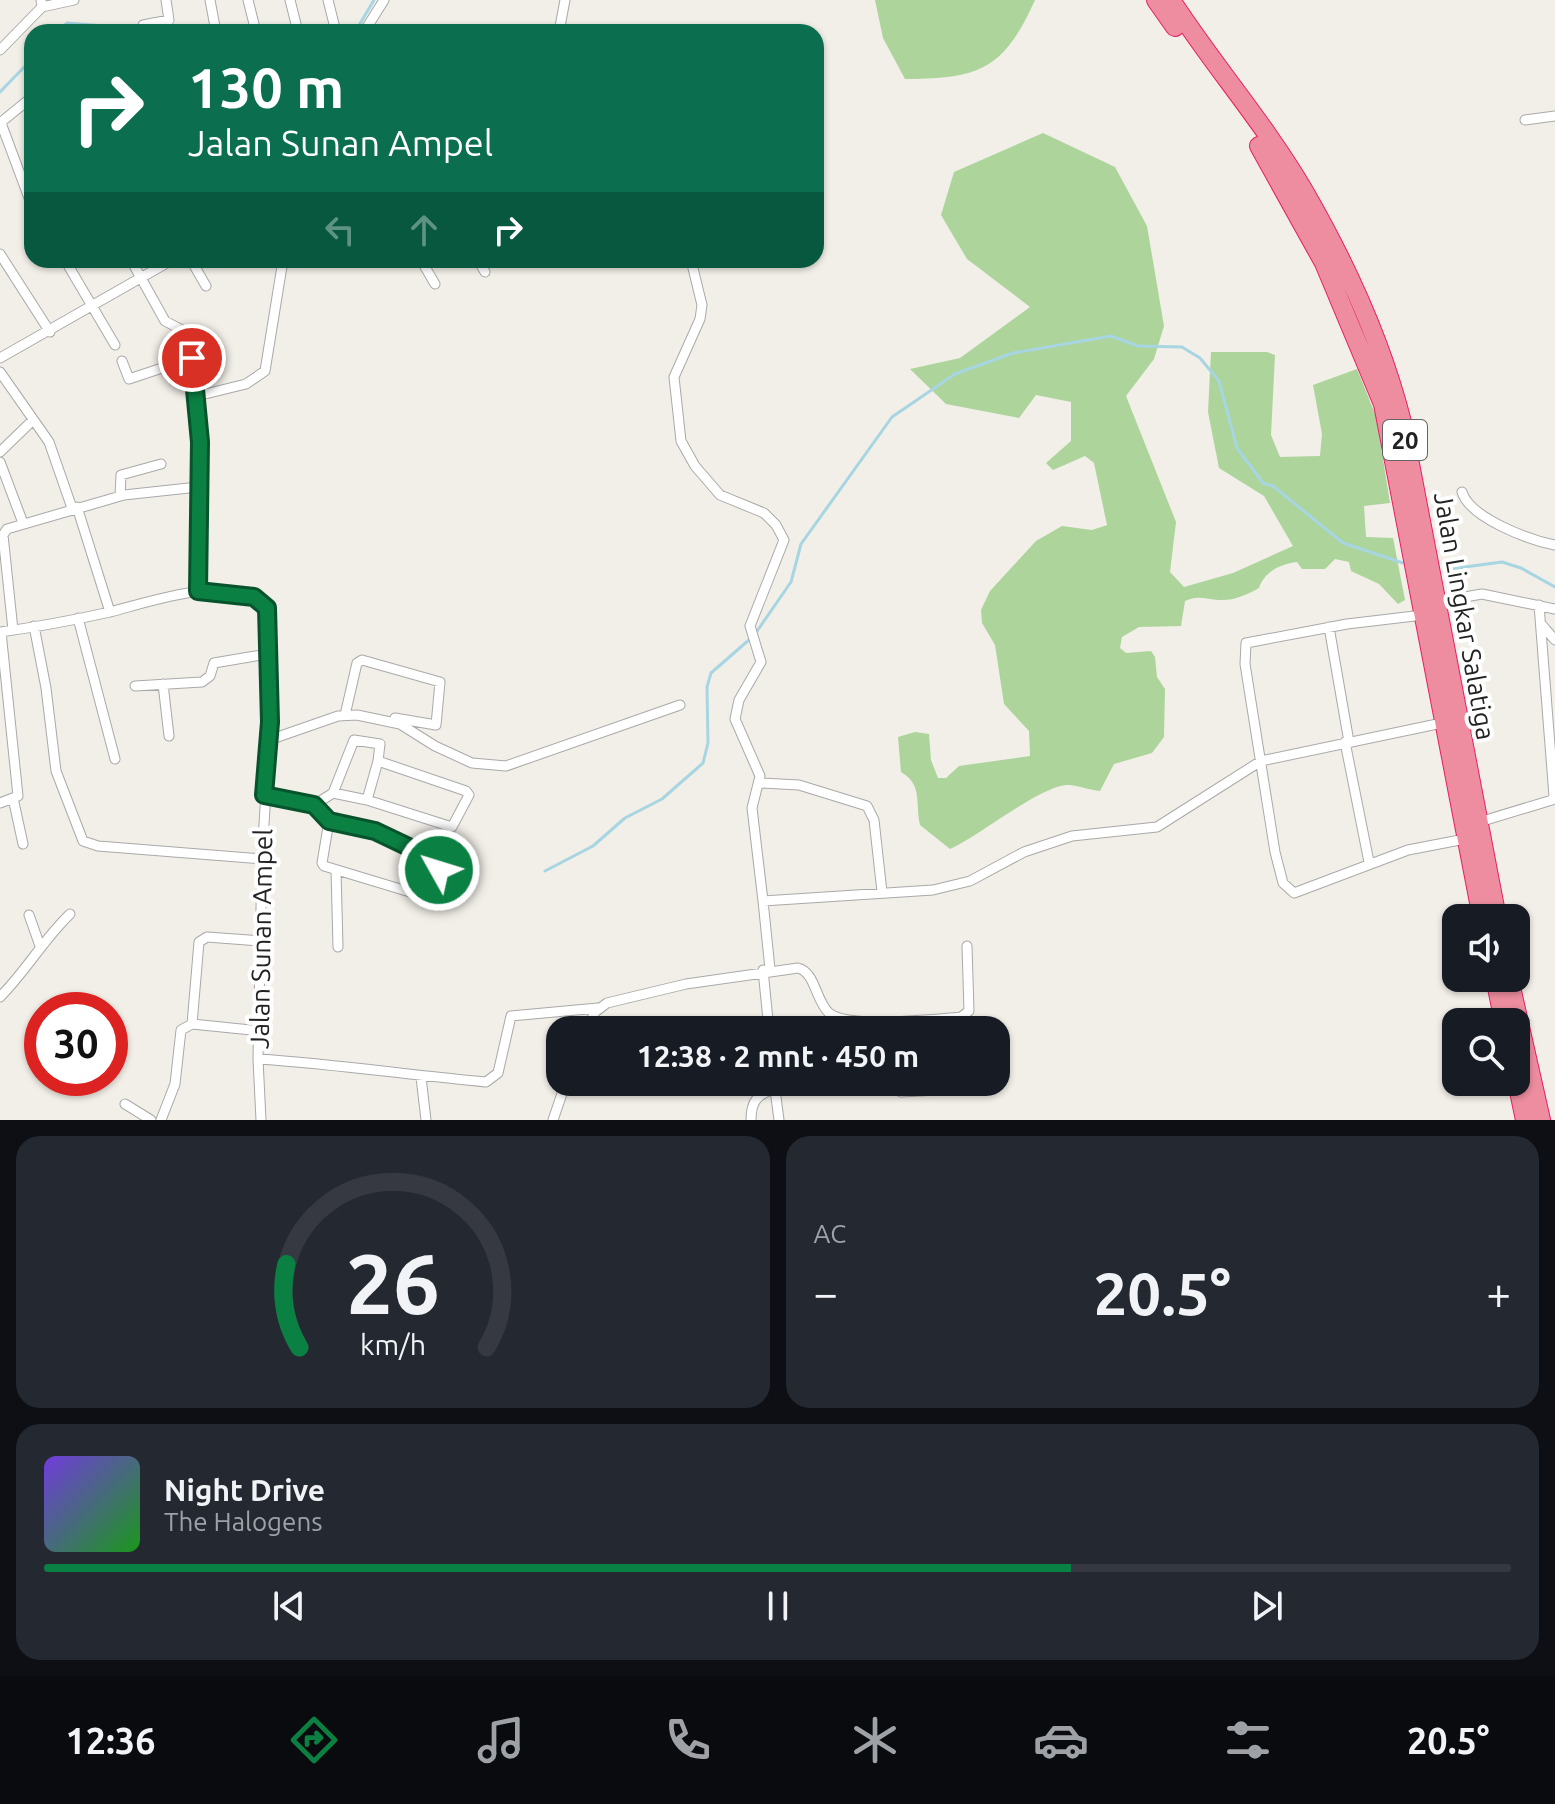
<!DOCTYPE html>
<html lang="id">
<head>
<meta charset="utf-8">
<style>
	:root { --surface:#171b24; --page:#242831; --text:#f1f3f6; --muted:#9ea1a6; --line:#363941; --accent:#0b8043 }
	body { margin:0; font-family:Ubuntu,sans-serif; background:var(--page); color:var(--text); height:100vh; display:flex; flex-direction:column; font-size:30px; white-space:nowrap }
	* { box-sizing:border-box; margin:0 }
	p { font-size:26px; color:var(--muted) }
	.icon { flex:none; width:44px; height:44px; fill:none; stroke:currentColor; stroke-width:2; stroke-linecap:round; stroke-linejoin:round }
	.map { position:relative; height:1120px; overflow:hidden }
	.drawer { display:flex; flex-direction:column; gap:16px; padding:16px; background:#0d0f14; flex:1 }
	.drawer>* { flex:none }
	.banner { position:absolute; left:24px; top:24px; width:800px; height:244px; border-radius:24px; box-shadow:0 2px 6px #0004; background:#0b6e4f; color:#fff; overflow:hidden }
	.controls { position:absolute; left:1442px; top:904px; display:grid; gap:16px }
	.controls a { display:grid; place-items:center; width:88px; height:88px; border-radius:16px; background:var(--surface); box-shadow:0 2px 6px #0004; font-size:40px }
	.speed { position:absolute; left:24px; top:992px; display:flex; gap:16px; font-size:40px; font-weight:700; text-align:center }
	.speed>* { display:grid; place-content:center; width:104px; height:104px; border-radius:50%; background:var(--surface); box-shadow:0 2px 6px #0004; line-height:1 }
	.speed .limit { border:12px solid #d22; background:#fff; color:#111 }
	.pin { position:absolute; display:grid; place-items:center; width:68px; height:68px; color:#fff; margin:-34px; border:4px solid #fff; border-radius:50%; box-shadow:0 2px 8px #0007 }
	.me { position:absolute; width:88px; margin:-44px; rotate:309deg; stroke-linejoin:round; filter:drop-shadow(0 0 6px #0008) }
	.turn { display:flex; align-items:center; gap:28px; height:168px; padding:0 32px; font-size:36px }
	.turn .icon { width:104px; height:104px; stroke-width:2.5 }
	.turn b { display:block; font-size:56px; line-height:68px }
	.lanes { display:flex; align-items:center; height:76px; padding:0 32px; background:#0003; justify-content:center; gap:40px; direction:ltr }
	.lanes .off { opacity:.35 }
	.big { font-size:60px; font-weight:700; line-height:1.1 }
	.drawer .widget { flex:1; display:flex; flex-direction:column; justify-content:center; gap:12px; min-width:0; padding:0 28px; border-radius:24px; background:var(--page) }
	.drawer .dial { align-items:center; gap:0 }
	.dial svg { height:208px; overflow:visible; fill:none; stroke:var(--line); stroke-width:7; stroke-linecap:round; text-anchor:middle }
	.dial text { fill:var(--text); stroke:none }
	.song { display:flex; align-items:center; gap:24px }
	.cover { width:96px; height:96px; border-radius:12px; background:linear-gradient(135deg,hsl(260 70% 55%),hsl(120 70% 35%)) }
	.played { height:8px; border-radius:4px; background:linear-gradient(90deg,var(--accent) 70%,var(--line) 70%) }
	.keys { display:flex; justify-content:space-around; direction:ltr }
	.heat { display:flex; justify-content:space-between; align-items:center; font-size:44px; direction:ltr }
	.drawer .tiles { flex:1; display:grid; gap:16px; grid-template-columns:1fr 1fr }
	.widget:last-child { grid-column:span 2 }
	.trip { position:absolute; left:546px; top:1016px; width:464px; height:80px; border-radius:24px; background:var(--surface); box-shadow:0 2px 6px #0004; font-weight:700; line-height:80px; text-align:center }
	.tab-bar { display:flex; height:128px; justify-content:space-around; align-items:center; background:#090b0e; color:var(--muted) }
	.tab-bar .icon { width:56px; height:56px }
	.tab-bar .active { color:var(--accent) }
	.tab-bar b { font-size:36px; color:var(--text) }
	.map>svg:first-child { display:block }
</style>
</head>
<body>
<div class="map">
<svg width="1555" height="1120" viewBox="0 0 1555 1120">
	<rect width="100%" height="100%" fill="#f2efe8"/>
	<path fill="#acd49b" d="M875 0H1035C1004 69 980 79 905 79L883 38Z
		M1043 133 1115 167 1147 226 1164 326 1154 359 1126 396 1176 522 1170 572 1184 587 1233 573 1293 546 1264 496 1219 468 1208 412 1211 352H1267L1275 355 1271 435 1280 457 1320 456 1322 434 1313 385 1357 369 1376 416 1390 503 1364 506 1366 537 1393 538 1405 600 1398 604 1379 584 1351 571 1349 562 1335 559 1325 569H1302L1297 562C1280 564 1264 572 1259 588 1246 595 1233 601 1219 600 1205 599 1198 595 1185 601L1181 626 1139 627 1122 637 1120 648 1126 653 1151 651 1155 657 1157 677 1165 689 1164 737 1152 753 1114 764 1100 791C1090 790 1079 786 1070 785 1043 783 980 836 950 849L920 825C915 802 923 785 901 772L898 737 915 732 929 734 931 760 938 778H946L959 766 1030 756 1029 731 1004 704 995 645 982 623 981 610 990 591 1036 541 1062 526 1092 530 1107 525 1094 463 1085 456 1053 470 1046 463 1071 441V402L1036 395 1019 418 946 404 910 369 960 358 1030 307 967 259 941 215 954 172Z"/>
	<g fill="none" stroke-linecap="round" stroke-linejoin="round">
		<path stroke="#a7d5e2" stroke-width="3" d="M57 32 67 23 118 27 123 32
			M355 32 374 0
			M0 92 32 59
			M1450 569 1502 562 1521 568 1555 587
			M755 634 791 582 801 544 892 417 955 374 1013 353 1111 336 1138 346 1182 347 1200 358 1219 381 1237 448 1263 483 1273 486 1343 543 1403 563
			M545 871 593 846 625 818 662 799 703 763 708 743 707 687 711 673 750 639"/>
		<g stroke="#a9a9a9" stroke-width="11">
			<path id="street" d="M210 0 216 32
				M248 0 256 32
				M290 0 298 32
				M328 0 336 32
				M42 7 74 0
				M143 25 169 20 166 0
				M364 32 384 0
				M559 32 565 0
				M0 50 42 7 41 0
				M1525 120 1555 116
				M0 123 32 97
				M1 123 32 206
				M0 254 50 332
				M65 260 115 345
				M131 260 165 321 182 330C211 406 198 509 198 591
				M191 260 206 286
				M421 260 435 284
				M478 260 485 272
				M691 260 702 305 700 319 674 377 681 441 695 466 720 495 764 513 776 525 784 540 750 626 761 662 739 700 735 719 760 776 752 808 763 901
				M0 358 172 260
				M122 361 129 379 192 358
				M0 372 49 442 72 508
				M197 396 246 384 265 371 283 260
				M0 452 33 420
				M0 462 23 523
				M1462 492C1470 518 1529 540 1555 545
				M120 496 121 475 161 464
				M77 507 110 612
				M1436 602 1482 594 1555 609
				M1423 615 1347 624 1246 643 1245 664 1275 852 1283 883 1294 893 1408 850 1465 839
				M78 618 115 759
				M1542 625 1555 640
				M34 626 46 688 56 771 83 841 98 846 262 859
				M1329 627 1349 742
				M13 630 3 535 7 529 124 495 198 487
				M0 632C37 627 74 620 110 612 149 602 231 573 265 604L270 722 262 859 258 1059 261 1120
				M163 684 169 736
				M135 686 202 682 210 676 214 663 267 654
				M345 715 357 663 362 660 440 682 436 725 395 718
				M269 740 338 716 357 715 400 724 435 746 472 763 506 766 680 705
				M1345 742 1369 862
				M761 783 799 785 867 806 874 820 882 892
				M264 795 314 805 329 821 375 831 438 861 439 870 423 889 410 892 324 866 322 863 329 821
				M13 798 23 844
				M367 800 378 761
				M0 803 18 796 1 632
				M314 805 333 793 354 740 380 744 378 761 466 791 469 795 452 827 367 800 333 793
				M1476 823 1552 800 1554 796 1539 605
				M336 870 338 947
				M29 915 40 946
				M770 969 763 901 933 890 970 881 1024 852 1072 836 1157 827 1261 761 1442 723
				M763 970 769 1030
				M0 997C26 971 43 940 70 914
				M192 1024 260 1031
				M586 1030 595 1012 607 1003 686 984 798 968C816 973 815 1000 829 1013 848 1029 935 1019 961 1017L969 1011 967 946
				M258 1059C335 1064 410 1075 486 1082L498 1073 511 1016 598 1008
				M421 1077 426 1120
				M774 1082 779 1120
				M897 1082 901 1092 938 1090 942 1082
				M125 1104 151 1120
				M161 1120 175 1084 181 1030 192 1024 199 942 207 937 261 941
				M553 1120 566 1082
				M751 1120C751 1101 757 1095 775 1088"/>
		</g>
		<g stroke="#e62064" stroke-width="20">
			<path id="highway" d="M1156 0 1175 27
				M1171 0C1213 65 1265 124 1304 191 1345 262 1382 343 1402 422L1497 918
				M1259 146 1324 263 1383 404 1482 918
				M1495 978 1504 1022
				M1509 978 1541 1120
				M1516 1077 1525 1120"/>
		</g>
		<use href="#street" stroke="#fff" stroke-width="9"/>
		<use href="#highway" stroke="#ed8d9f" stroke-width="18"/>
	</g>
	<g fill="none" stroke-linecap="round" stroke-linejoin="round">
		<g stroke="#07532c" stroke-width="20">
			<path id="route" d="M192 358 200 442 198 591 254 597 267 608 270 722 264 795 314 805 329 821 375 831 438 861 439 870"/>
		</g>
		<use href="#route" stroke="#0b8043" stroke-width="14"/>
	</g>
	<g text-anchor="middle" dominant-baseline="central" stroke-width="8" stroke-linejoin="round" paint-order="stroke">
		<rect fill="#fff" stroke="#646464" stroke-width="2" x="1383" y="420" width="44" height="40" rx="6"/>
		<g font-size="24" font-weight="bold" fill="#222">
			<text x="1405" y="440">20</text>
		</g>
		<g font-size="26" fill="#222" stroke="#fff">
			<text transform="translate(1465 616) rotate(80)">Jalan Lingkar Salatiga</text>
			<text transform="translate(261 939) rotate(-89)">Jalan Sunan Ampel</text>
		</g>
	</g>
</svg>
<div class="controls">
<a><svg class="icon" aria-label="sound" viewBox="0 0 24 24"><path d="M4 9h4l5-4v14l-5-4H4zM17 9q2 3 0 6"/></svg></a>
<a><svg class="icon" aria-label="search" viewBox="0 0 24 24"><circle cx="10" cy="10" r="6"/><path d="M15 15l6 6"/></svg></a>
</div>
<div class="speed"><div class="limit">30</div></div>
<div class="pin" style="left:192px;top:358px;background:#d93025"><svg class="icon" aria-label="arrive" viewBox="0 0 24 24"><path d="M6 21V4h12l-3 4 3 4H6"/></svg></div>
<svg class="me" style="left:439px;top:870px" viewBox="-20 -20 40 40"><circle r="17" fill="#0b8043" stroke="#fff" stroke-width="3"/><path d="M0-11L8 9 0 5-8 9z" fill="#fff"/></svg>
<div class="trip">12:38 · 2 mnt · 450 m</div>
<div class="banner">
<div class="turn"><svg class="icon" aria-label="right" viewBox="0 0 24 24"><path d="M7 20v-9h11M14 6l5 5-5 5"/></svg><div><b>130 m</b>Jalan Sunan Ampel</div></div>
<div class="lanes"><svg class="icon off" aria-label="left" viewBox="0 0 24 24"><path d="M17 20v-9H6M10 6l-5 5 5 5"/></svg><svg class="icon off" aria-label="ahead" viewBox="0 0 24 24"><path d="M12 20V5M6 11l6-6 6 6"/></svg><svg class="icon" aria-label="right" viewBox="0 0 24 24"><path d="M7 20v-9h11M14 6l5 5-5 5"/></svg></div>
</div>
</div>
<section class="drawer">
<div class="tiles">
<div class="widget dial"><svg viewBox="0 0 100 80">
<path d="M14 69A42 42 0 1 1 86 69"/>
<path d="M14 69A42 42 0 0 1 9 37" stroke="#0b8043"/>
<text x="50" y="56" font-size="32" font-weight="700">26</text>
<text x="50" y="72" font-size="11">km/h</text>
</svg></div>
<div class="widget"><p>AC</p>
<div class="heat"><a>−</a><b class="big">20.5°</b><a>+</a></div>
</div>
<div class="widget">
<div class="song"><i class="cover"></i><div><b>Night Drive</b><p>The Halogens</p></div></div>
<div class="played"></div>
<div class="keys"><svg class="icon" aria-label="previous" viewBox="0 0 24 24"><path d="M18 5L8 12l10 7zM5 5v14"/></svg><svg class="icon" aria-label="pause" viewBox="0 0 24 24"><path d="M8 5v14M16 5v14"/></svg><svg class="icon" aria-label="next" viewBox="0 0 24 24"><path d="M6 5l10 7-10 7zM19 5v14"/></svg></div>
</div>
</div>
</section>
<nav class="tab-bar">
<b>12:36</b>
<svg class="icon active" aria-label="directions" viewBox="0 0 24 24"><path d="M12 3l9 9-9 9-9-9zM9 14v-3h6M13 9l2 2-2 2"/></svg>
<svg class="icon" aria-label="music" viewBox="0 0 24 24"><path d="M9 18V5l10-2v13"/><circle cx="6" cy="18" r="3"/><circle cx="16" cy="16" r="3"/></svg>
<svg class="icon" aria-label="phone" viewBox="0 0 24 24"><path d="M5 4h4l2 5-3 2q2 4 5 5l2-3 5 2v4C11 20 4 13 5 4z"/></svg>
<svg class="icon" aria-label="climate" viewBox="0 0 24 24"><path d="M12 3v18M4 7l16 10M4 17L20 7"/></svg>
<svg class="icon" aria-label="car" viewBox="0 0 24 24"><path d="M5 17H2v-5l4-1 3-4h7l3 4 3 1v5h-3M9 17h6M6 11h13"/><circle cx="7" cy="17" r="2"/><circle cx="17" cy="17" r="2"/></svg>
<svg class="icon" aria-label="filters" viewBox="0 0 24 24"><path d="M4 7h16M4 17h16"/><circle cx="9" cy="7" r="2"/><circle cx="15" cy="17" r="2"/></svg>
<b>20.5°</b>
</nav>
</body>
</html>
